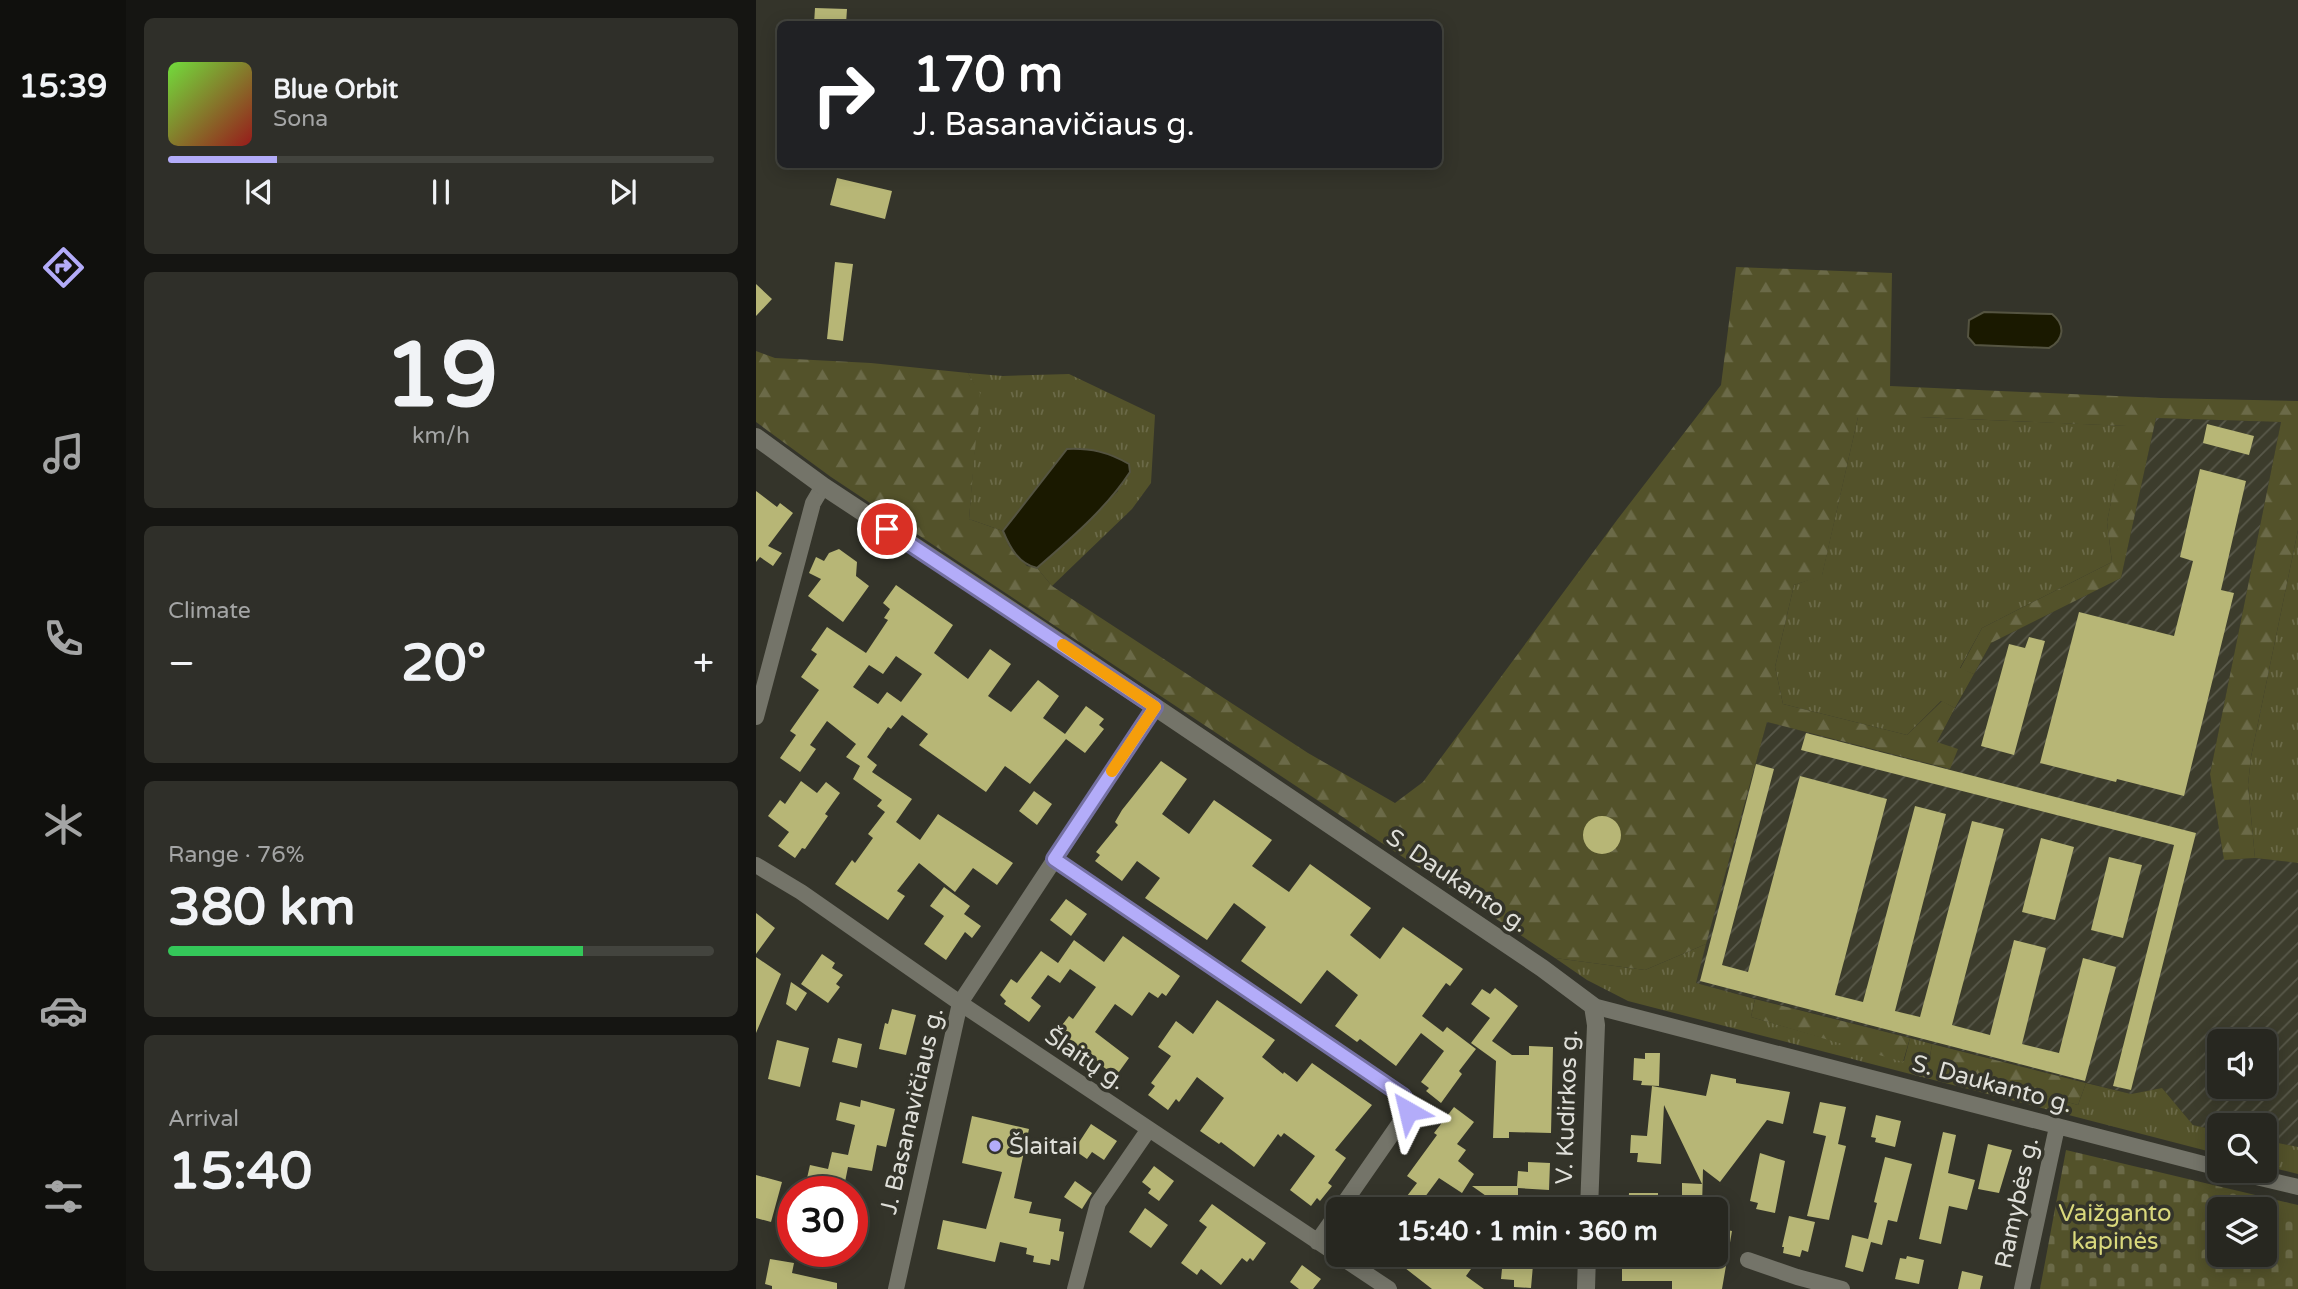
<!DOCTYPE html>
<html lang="en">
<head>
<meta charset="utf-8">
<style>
	:root { --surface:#272720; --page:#2f2f29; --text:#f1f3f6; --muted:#a4a5a5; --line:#43443e; --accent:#b3acf9 }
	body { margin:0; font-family:"Varela Round",sans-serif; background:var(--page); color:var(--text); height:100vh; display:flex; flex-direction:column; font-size:26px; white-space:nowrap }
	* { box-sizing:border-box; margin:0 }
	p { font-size:23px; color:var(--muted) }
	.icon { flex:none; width:38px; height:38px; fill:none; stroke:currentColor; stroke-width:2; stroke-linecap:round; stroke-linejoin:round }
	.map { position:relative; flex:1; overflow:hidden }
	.sheet { display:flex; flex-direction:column; gap:18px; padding:18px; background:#151512; width:630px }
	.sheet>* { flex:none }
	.guide { position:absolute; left:21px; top:21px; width:665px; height:147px; border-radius:10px; box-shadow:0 4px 18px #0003,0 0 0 2px var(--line); background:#202124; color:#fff; overflow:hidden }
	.buttons { position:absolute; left:1451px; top:1029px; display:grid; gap:14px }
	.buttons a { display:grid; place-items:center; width:70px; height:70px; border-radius:10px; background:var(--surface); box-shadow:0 4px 18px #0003,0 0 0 2px var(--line); font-size:35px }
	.speed { position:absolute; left:21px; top:1176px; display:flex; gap:14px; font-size:35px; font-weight:700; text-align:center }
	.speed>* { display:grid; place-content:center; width:91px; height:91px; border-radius:50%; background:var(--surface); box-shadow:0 4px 18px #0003,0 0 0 2px var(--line); line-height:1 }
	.speed .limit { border:10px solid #d22; background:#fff; color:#111 }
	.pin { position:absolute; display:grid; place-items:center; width:60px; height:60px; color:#fff; margin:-30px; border:4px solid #fff; border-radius:50%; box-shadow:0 2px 7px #0007 }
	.me { position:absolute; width:77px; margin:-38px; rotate:323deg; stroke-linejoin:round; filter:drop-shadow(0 0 5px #0008) }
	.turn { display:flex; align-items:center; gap:24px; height:147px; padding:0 21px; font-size:32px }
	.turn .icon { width:91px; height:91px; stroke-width:2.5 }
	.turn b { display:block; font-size:49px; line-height:60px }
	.big { font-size:52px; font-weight:700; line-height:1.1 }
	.sheet .card { flex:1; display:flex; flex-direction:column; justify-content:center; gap:10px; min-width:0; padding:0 24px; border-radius:10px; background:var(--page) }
	.sheet .dial { align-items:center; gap:0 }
	.dial b { font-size:91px; line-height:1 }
	.song { display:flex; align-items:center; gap:21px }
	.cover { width:84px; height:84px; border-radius:10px; background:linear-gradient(135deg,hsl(100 70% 55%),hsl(0 70% 35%)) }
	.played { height:7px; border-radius:4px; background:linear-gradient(90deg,var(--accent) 20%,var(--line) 20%) }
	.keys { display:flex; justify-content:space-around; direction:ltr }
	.heat { display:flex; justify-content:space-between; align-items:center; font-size:38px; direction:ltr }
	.charge { height:10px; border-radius:5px; background:linear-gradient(90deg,#34c759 76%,var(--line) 0) }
	.trip { position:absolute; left:570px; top:1197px; width:402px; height:70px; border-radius:10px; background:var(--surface); box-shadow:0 4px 18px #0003,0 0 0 2px var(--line); font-weight:700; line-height:70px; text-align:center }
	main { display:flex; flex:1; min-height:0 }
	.dock { display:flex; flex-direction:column; width:126px; justify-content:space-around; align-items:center; background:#10100d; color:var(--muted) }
	.dock .icon { width:49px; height:49px }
	.dock .current { color:var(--accent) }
	.dock b { font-size:32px; color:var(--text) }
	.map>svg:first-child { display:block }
</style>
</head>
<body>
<main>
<nav class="dock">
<b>15:39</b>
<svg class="icon current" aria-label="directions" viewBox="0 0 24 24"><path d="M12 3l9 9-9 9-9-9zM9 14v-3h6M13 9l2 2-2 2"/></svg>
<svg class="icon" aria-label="music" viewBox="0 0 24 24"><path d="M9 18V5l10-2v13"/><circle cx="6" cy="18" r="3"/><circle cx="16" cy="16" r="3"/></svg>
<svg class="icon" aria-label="phone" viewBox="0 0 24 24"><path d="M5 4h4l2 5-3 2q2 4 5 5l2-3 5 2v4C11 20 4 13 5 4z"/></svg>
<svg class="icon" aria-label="climate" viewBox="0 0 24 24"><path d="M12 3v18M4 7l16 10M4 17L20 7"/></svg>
<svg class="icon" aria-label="car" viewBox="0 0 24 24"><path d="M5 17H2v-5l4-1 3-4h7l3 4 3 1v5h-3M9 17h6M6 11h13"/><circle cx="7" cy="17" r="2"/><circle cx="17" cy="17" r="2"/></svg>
<svg class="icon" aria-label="filters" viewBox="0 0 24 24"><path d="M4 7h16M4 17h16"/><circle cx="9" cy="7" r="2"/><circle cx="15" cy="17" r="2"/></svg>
</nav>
<section class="sheet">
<div class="card">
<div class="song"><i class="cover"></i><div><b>Blue Orbit</b><p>Sona</p></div></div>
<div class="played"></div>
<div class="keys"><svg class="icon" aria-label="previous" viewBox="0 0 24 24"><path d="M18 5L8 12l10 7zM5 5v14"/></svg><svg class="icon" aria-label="pause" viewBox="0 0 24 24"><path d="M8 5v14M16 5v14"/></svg><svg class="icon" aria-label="next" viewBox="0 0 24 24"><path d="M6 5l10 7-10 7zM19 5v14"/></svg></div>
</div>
<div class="card dial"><b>19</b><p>km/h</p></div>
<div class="card"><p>Climate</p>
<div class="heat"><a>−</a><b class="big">20°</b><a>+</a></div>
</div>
<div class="card"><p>Range · 76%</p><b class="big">380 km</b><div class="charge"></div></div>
<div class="card"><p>Arrival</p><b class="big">15:40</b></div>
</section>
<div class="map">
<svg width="1542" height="1289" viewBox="0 0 1542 1289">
	<defs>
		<pattern id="industrial-furrows" width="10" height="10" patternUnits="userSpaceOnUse" patternTransform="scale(1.75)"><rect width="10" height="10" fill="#3c3c2c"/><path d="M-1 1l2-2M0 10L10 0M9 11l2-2" fill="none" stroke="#58584a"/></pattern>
		<pattern id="grass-tufts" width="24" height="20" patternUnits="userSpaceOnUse" patternTransform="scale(1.75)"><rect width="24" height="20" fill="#53522a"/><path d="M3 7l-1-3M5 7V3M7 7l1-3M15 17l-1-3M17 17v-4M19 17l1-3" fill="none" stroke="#6b6a48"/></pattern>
		<pattern id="forest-firs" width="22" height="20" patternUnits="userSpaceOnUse" patternTransform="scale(1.75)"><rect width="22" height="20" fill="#53522a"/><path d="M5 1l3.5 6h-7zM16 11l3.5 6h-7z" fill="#6b6a48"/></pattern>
		<pattern id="cemetery-stones" width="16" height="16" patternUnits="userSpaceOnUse" patternTransform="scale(1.75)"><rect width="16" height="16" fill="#53522a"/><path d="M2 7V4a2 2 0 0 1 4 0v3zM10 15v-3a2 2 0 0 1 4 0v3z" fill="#6b6a48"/></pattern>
	</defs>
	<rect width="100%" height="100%" fill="#34342a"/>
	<path fill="url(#industrial-furrows)" fill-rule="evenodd" d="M1400 418 1525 422 1454 774 1468 860 1499 858 1542 863V1147L1509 1140 1508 1125H1463V1131L1437 1125 1406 1088 1375 1094 939 983 1011 722 1194 769 1181 742 1235 643 1365 578ZM1463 1041H1508V1087H1463Z"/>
	<path fill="url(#grass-tufts)" d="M212 373 247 376 313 374 399 415 395 483 376 509 296 586 281 568 362 491 356 455 333 449H311L247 531 213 519 223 393Z
		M1102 417H1164L1371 426 1351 522 1356 562 1226 628 1204 668 1218 674 1199 708 1185 701 1151 735 1027 704 1019 667 1038 585 1066 575Z
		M1542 530V863L1499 858 1492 785 1495 757Z
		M950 944 940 983 999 999 995 1017 1148 1061 1154 1038 1176 1044 1173 1063 1322 1105 1330 1083 1375 1094 1406 1088 1437 1125 1463 1131V1154L872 1001 831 980 799 958 889 970Z
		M1508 1140 1542 1147V1174L1509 1166Z"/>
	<path fill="url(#forest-firs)" d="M980 267 1136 273 1134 386 1405 398 1542 401V530L1495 757 1492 785 1499 858 1468 860 1454 774 1525 422 1400 418 1365 578 1235 643 1218 674 1204 669 1226 628 1356 562 1351 522 1370 426 1164 417H1102L1066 576 1038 585 1019 667 1027 704 1151 735 1186 701 1199 708 1181 742 1202 749 1194 769 1011 722 950 944 889 970 799 958 75 477 0 422V351L19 358 115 363 212 373 224 393 213 519 247 531 253 546 271 566 281 568 296 586 552 753 639 803 667 782 861 520 965 385Z
		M999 999 1154 1038 1147 1062 995 1017Z
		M1176 1044 1330 1083 1322 1105 1173 1064Z"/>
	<path fill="url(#cemetery-stones)" fill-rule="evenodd" d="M1310 1150 1542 1205V1289H1284ZM1463 1209H1508V1255H1463Z"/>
	<path fill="#1a1900" stroke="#555441" stroke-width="2" d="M1228 312 1296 314C1310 325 1308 340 1293 348L1219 345 1212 337 1213 320Z
		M311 449C335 448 352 452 373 464L374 472C350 509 314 539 281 568 263 564 254 548 247 531Z"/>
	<path fill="#b7b676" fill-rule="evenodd" d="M59 8 91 9 90 24H58Z
		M81 178 136 191 129 219 74 205Z
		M79 262 97 264 87 341 71 339Z
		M0 284 16 299 0 316Z
		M1451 424 1498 436 1493 455 1447 443Z
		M1444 469 1490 481 1465 590 1478 593 1428 796 1361 779 1360 782 1284 763 1323 612 1418 636 1437 561 1424 557Z
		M0 491 21 507 24 503 37 513 12 546 26 553 17 566 4 557 0 562Z
		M83 549 101 562 100 576 113 586 87 622 52 596 65 579 53 573 60 557 68 561 73 553Z
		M140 585 197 625 178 653 212 679 234 649 255 664 232 696 255 712 282 680 303 696 287 718 309 734 330 706 348 719 343 725 348 729 329 753 310 739 274 784 249 766 230 792 163 745 172 734 146 715 135 729 132 727 111 757 121 765 116 772 156 799 140 822 164 840 182 814 257 863 241 885 217 868 199 892 163 863 141 891 149 896 132 920 79 884 96 860 99 863 117 838 112 834 129 812 121 806 126 800 97 779 104 766 90 757 100 744 71 721 54 745 60 749 44 772 24 758 40 735 34 731 63 690 45 677 61 654 55 650 71 627 110 653 132 620 128 618 134 609 127 603ZM140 656 166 674 145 702 131 692 122 704 97 687 113 665 127 674Z
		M1273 637 1289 641 1258 755 1225 746 1253 644 1269 648Z
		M1050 733 1440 833 1375 1090 1357 1086 1418 845 1045 750Z
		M405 761 431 779 406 814 433 834 458 800 516 840 496 866 533 892 554 864 615 908 594 935 624 959 647 927 707 969 694 986 690 983 666 1016 687 1032 691 1027 720 1049 703 1071 706 1074 685 1103 670 1091 673 1088 665 1082 688 1051 665 1033 640 1066 604 1039 601 1042 579 1026 602 995 571 970 545 1004 485 961 510 927 478 903 451 940 389 898 404 878 381 861 366 881 339 861 344 855 340 852 362 825 359 822 366 810Z
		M1000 764 1018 769 966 965 992 972 1044 776 1131 799 1079 995 1107 1002 1159 806 1190 814 1139 1011 1164 1017 1216 821 1248 829 1196 1025 1234 1035 1258 940 1290 948 1266 1044 1303 1053 1327 958 1360 967 1329 1081 944 981Z
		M45 781 61 793 70 782 84 793 69 814 72 816 49 849 46 848 39 858 22 846 33 832 12 816 24 800 29 804Z
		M278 791 296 804 281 825 263 811Z
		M827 835a19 19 0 1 1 38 0a19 19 0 1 1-38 0Z
		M1285 838 1318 847 1299 920 1266 912Z
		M1353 857 1386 865 1367 938 1335 930Z
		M188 887 214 906 208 914 225 926 216 938 209 932 190 960 168 944 188 916 174 906Z
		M310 899 331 914 315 936 294 920Z
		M0 913 19 928 0 954Z
		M367 936 424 976 410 996 406 993 402 998 393 992 376 1016 359 1004 339 1032 373 1058 360 1076 300 1033 313 1016 317 1019 340 987 314 969 304 983 292 975 275 998 285 1006 273 1022 248 1004 250 1001 244 995 255 979 261 983 285 951 302 963 318 940 348 962Z
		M66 954 79 963 76 968 87 975 80 984 84 987 72 1003 45 984Z
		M0 957 25 974 0 1033Z
		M35 982 51 993 40 1011 30 1004Z
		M739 988 762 1006 736 1041 756 1055H773V1046L797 1047 795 1133 753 1132V1138H737L740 1061 715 1043 734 1018 715 1004 726 989 734 994Z
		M461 1000 519 1040 506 1057 527 1074 528 1072 541 1082 556 1063 616 1105 579 1150 590 1158 572 1183 576 1186 564 1201 561 1198 555 1206 534 1190 559 1156 528 1133 525 1137 522 1134 498 1167 465 1142 463 1144 444 1131 468 1098 441 1077 423 1102 420 1099 412 1110 392 1095 399 1086 395 1083 415 1056 402 1047 420 1021 437 1034Z
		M136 1009 160 1015 150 1055 123 1049 129 1023 132 1024Z
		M82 1038 106 1044 101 1068 76 1062Z
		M21 1040 53 1048 44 1087 12 1079Z
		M889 1053H904L903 1086 885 1085 886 1081 877 1080 878 1058 889 1059Z
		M955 1074 980 1079V1083L1034 1092 1027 1124 1011 1120 964 1182 947 1169 946 1207 926 1206V1183L946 1184 908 1105 905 1164 881 1162 882 1153H874L875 1135 891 1136 896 1086 950 1096Z
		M105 1100 139 1109 130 1147 121 1145 116 1171 92 1167 87 1192H54L55 1188 49 1187 54 1165 72 1169 76 1152 92 1155 99 1125 80 1120 84 1102 104 1107Z
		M1064 1102 1090 1107 1082 1144 1090 1146 1073 1220 1051 1216 1070 1136 1057 1133Z
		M698 1107 718 1122 701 1144 710 1150 702 1161 718 1174 706 1193 683 1178 660 1209H641L661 1183 651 1176 681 1135 678 1133Z
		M1120 1115 1145 1121 1139 1147 1119 1142 1120 1138 1115 1137Z
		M216 1116 273 1129 258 1198 276 1202 273 1213 305 1219 303 1231 308 1232 303 1261 295 1259 294 1265 277 1262 278 1256 270 1254 271 1248 244 1242 239 1262 181 1249 187 1220 230 1229 246 1172 206 1163Z
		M335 1124 361 1141 348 1160 336 1152 331 1159 318 1150Z
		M1187 1132 1200 1135 1192 1173 1219 1180 1211 1210 1193 1206 1185 1244 1163 1239Z
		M1232 1144 1256 1150 1243 1193 1222 1189Z
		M1004 1153 1029 1161 1019 1213 1000 1209 1002 1203 994 1201Z
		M1129 1157 1156 1164 1141 1222 1132 1220 1126 1245 1115 1242 1107 1272 1089 1267 1096 1235 1112 1239 1121 1203 1118 1202Z
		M772 1162 794 1163 793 1190 762 1188V1201L756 1209H733V1198L716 1186H761L762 1171 772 1172Z
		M398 1166 418 1181 403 1201 392 1193 395 1189 386 1182Z
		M0 1175 26 1182 15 1222 0 1218Z
		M319 1181 336 1193 326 1209 308 1197Z
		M873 1193H902V1209H872Z
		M456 1204 510 1243 497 1261 494 1258 491 1262 486 1258 465 1285 445 1269 441 1275 425 1263 451 1227 443 1221Z
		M389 1208 412 1225 395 1248 373 1232Z
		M1033 1216 1059 1222 1052 1252 1046 1250 1044 1257 1027 1253 1028 1247H1026Z
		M961 1228 976 1231 966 1289H916V1281H866V1261H873V1255H961Z
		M659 1255H725L710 1276 728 1289H676L649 1268Z
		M1151 1256 1168 1260 1163 1284 1139 1279 1144 1258 1150 1259Z
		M14 1259 38 1263 36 1273 81 1283V1289H16V1286L9 1284Z
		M747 1259 763 1260V1264L777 1265 775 1288 758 1287V1280L745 1279Z
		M546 1265 565 1279 557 1289H543L534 1282Z
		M1206 1271 1227 1276 1224 1289H1202Z"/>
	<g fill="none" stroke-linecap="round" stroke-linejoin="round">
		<path stroke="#747469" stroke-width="16" d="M0 717 57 503 67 486
			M298 859 647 1096 652 1103V1111L584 1209
			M0 865 45 892 204 1003 633 1289
			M837 1006 1463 1168
			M1475 1171 1542 1187
			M561 1242 583 1211
			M992 1260 1041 1277 1086 1289
			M140 1289 204 1003 399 707
			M319 1289 342 1203 393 1129
			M1266 1289 1301 1127"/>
		<path stroke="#747469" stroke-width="18" d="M0 437 67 486 282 628 786 968 837 1006 840 1025 833 1209
			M830 1289 831 1255"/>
	</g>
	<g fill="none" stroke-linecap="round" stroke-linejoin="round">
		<g stroke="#7470a2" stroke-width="18">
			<path id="route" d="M131 529 399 707 298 859 647 1096 652 1103V1111"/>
		</g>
		<use href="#route" stroke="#b3acf9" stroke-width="12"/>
		<path stroke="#f59e0b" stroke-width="12" d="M307 645 399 707 356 771"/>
	</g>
	<circle fill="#b3acf9" stroke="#34342a" stroke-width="2.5" cx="239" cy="1146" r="7"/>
	<g text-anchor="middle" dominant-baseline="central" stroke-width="7" stroke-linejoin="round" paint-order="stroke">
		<g font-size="24" fill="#dfdfd9" stroke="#34342a">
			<text transform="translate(701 881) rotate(34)">S. Daukanto g.</text>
			<text transform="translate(329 1059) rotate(34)">Šlaitų g.</text>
			<text transform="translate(1236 1084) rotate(15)">S. Daukanto g.</text>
			<text transform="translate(811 1107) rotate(-88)">V. Kudirkos g.</text>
			<text transform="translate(156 1111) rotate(-77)">J. Basanavičiaus g.</text>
			<text transform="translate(1261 1203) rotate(-78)">Ramybės g.</text>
		</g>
		<g font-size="24" fill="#dfdfd9" stroke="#34342a" text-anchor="start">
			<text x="253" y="1146">Šlaitai</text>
		</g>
		<g font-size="24" fill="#d9d87c" stroke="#34342a">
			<text x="1359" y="1213">Vaižganto<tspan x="1359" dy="28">kapinės</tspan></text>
		</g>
	</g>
</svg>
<div class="buttons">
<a><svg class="icon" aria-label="sound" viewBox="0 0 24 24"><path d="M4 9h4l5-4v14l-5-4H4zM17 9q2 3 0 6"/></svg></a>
<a><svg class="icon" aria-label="search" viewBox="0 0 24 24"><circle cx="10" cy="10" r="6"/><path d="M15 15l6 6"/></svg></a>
<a><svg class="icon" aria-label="layers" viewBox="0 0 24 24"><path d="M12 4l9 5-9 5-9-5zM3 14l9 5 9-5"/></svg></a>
</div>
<div class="speed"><div class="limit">30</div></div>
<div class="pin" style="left:131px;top:529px;background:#d93025"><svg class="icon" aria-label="arrive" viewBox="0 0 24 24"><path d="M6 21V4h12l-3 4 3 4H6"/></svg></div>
<svg class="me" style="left:652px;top:1111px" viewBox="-20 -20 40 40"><path d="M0-17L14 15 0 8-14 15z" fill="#b3acf9" stroke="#fff" stroke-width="4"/></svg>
<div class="trip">15:40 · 1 min · 360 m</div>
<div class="guide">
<div class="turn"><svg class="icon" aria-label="right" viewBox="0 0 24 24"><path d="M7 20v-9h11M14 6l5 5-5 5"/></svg><div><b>170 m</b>J. Basanavičiaus g.</div></div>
</div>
</div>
</main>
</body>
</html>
